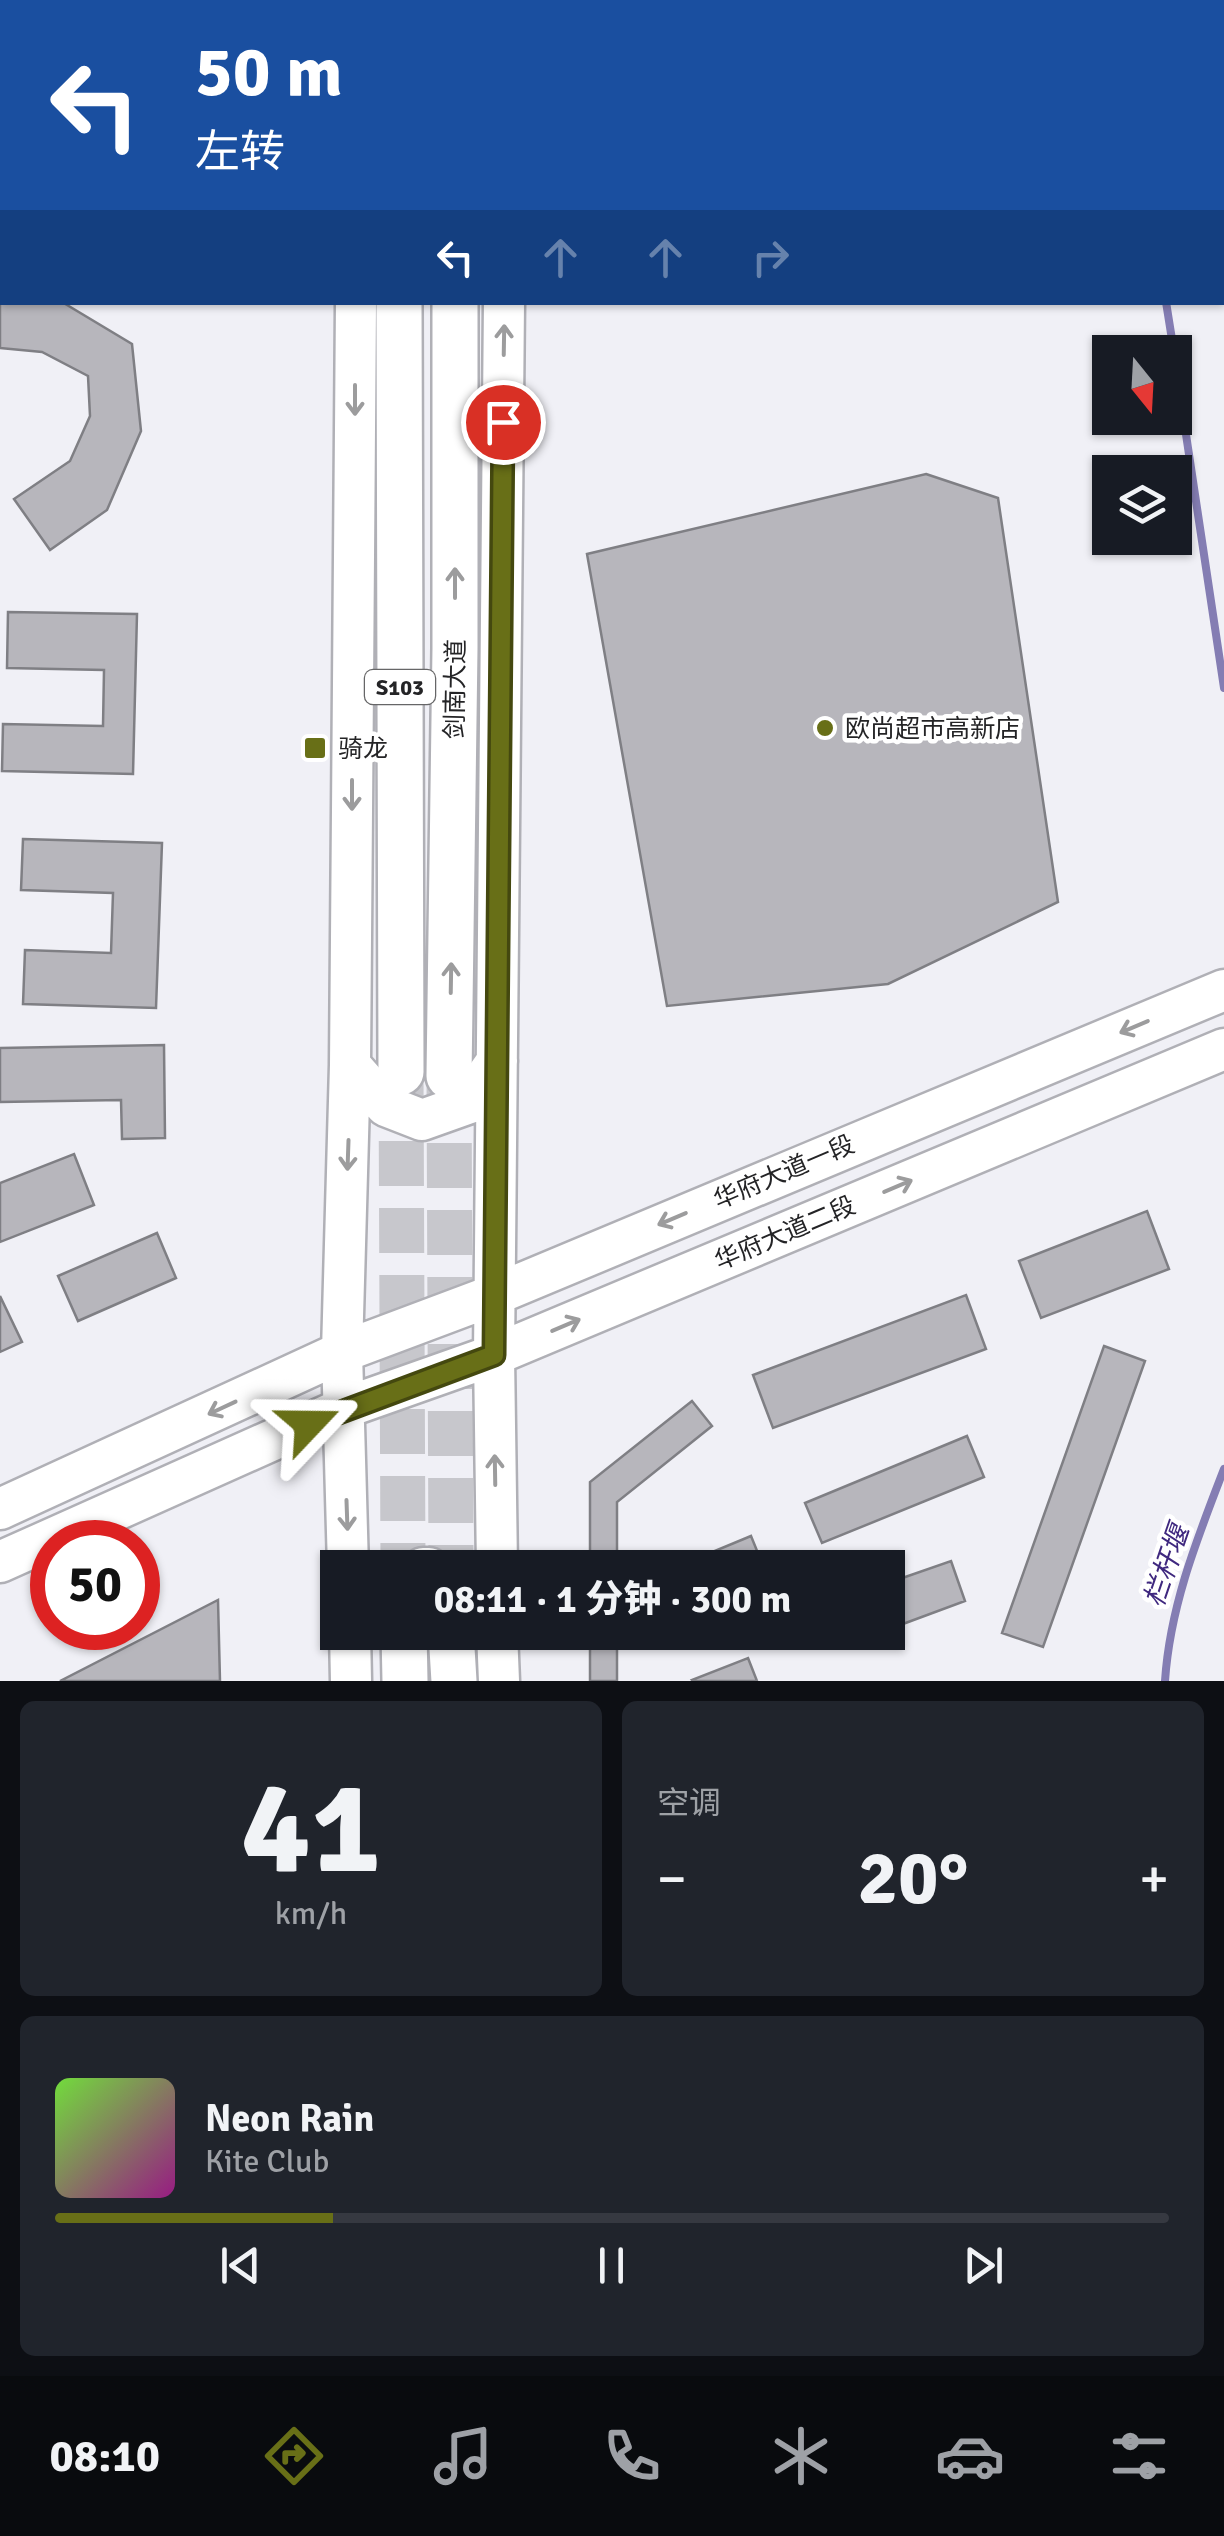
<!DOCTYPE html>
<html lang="zh">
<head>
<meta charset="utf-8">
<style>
	:root { --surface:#171b24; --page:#20242c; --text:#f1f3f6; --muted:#9ea1a6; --line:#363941; --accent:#686f17 }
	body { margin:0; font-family:Signika,"Noto Sans SC",sans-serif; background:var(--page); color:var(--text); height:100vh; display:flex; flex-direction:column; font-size:38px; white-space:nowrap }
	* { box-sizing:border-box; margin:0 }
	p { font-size:32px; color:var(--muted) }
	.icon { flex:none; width:55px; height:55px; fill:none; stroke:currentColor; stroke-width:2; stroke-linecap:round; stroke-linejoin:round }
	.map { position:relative; height:1681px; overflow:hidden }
	.drawer { display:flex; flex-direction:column; gap:20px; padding:20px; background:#0d0f14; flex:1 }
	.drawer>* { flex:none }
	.top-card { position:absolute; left:0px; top:0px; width:1225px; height:305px; box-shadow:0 2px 8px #0004; background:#1a4fa0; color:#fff; overflow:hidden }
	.needle { width:65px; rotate:162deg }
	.buttons { position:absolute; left:1092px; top:335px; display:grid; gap:20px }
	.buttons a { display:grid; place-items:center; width:100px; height:100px; border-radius:0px; background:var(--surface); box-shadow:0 2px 8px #0004; font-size:50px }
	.speed { position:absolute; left:30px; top:1520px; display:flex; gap:20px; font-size:50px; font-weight:700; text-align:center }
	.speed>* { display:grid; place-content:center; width:130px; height:130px; border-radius:50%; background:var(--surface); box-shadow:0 2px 8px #0004; line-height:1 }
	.speed .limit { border:15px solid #d22; background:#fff; color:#111 }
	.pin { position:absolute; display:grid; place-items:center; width:85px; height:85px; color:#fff; margin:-42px; border:5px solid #fff; border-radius:50%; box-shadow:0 2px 10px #0007 }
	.me { position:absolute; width:110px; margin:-55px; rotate:67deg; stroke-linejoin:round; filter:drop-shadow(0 0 8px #0008) }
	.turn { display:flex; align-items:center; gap:35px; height:210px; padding:0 30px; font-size:45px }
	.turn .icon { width:130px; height:130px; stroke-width:2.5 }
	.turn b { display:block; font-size:70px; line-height:85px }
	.lanes { display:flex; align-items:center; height:95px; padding:0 30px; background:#0003; justify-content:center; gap:50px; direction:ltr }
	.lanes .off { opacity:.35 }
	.big { font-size:75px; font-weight:800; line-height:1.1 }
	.drawer .card { flex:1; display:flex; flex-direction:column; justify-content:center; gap:15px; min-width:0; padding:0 35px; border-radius:15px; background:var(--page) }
	.drawer .dial { align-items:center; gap:0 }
	.dial b { font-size:130px; line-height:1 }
	.song { display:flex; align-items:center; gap:30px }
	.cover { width:120px; height:120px; border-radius:15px; background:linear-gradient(135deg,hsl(100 70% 55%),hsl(310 70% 35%)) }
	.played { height:10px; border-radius:5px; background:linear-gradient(90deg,var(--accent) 25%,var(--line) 25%) }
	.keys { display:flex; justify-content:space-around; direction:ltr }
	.heat { display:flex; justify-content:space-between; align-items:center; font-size:55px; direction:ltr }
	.drawer .tiles { flex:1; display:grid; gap:20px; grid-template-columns:1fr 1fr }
	.card:last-child { grid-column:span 2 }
	.trip { position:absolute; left:320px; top:1550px; width:585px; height:100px; border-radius:0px; background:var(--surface); box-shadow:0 2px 8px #0004; font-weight:800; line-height:100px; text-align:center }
	.tab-bar { display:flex; height:160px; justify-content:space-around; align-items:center; background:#090b0e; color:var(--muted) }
	.tab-bar .icon { width:70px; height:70px }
	.tab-bar .selected { color:var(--accent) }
	.tab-bar b { font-size:45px; color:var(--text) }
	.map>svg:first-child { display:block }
</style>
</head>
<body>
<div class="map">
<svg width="1224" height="1681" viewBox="0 0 1224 1681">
	<rect width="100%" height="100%" fill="#f0f0f6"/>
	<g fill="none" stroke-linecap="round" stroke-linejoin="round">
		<path stroke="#847db3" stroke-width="8" d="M1084 0 1085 2
			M1166 302 1174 352
			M1175 361 1224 688
			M1165 1681C1170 1606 1197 1539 1224 1469"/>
	</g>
	<path fill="#b7b6bc" stroke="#7f7f84" stroke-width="2.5" d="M0 302H62L132 344 141 431 107 510 50 550 14 499 70 461 90 416 88 376 42 352 0 348Z
		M926 474 998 498 1058 902 888 984 667 1006 587 554Z
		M8 612 137 614 133 774 2 771 3 724 103 726 104 670 7 668Z
		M23 839 162 843 156 1008 23 1004 25 950 111 953 113 893 21 890Z
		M164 1045 165 1138 122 1139 121 1100 0 1102V1048Z
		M74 1154 94 1205 0 1242V1183Z
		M1147 1211 1169 1269 1041 1318 1019 1261Z
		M157 1233 176 1278 78 1321 58 1276Z
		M966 1295 986 1349 773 1428 753 1375Z
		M0 1296 22 1342 0 1352Z
		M1104 1346 1145 1361 1043 1647 1002 1633Z
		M692 1401 712 1426 617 1502V1568H590V1482Z
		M967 1436 984 1477 822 1543 805 1503Z
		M751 1536 764 1568H676V1567Z
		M951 1561 965 1601 892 1628 888 1615V1583Z
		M218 1600 220 1681H60Z
		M590 1632H617V1681H590Z
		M748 1658 757 1681H693L692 1680Z"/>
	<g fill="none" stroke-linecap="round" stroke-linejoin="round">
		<path stroke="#c7c7cc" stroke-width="45" stroke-dasharray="45 22" stroke-linecap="butt" d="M401 1074 403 1568
			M449 1076 451 1568"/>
		<g stroke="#b0b0b6" stroke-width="35">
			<path id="minor" d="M830 2 857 0
				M0 151H2"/>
		</g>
		<g stroke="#b0b0b6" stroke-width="45">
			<path id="major" d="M359 2V0
				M507 2V0
				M350 1065 386 1106 422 1120 467 1104 497 1061
				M0 1509 342 1352 494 1295 1224 990
				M0 1562 344 1408 494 1355 1224 1049
				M348 1568 342 1352 350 1065 356 302
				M423 1568H429
				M497 1568 494 1355 504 302
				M350 1632 351 1681
				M497 1632 499 1681"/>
		</g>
		<g stroke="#b0b0b6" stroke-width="50">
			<path id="highway" d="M454 0V2
				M401 2V0
				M399 302 401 1072
				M449 1076 455 648V302
				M404 1632 405 1681
				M451 1632 454 1681"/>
		</g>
		<use href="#minor" stroke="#fff" stroke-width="30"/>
		<use href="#major" stroke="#fff" stroke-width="40"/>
		<use href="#highway" stroke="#fff" stroke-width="45"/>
	</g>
	<defs><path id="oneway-shaft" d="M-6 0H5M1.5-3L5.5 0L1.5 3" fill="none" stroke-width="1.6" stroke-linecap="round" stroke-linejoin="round" transform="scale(2.5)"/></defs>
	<g stroke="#9c9c9d">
		<use href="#oneway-shaft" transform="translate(504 340) rotate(-89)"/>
		<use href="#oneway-shaft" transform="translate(355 400) rotate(90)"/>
		<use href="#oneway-shaft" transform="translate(455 583) rotate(-90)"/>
		<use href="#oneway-shaft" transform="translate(352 795) rotate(90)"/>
		<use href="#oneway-shaft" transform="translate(451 978) rotate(-89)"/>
		<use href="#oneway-shaft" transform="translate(1134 1027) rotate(157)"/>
		<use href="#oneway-shaft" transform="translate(348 1155) rotate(92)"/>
		<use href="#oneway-shaft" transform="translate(898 1186) rotate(-23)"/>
		<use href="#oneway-shaft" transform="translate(672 1219) rotate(157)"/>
		<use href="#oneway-shaft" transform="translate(566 1325) rotate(-23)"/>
		<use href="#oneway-shaft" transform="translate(222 1408) rotate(155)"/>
		<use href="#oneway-shaft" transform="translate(495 1470) rotate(-91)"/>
		<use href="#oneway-shaft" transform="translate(347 1515) rotate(88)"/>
	</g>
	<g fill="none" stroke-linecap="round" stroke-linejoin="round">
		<g stroke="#44480f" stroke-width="25">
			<path id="route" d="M309 1424 494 1355 503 422"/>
		</g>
		<use href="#route" stroke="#686f17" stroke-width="18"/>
	</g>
	<g fill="#686f17" stroke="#fff" stroke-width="4">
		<circle cx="825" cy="728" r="10"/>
		<rect x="303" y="736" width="24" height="24" rx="5"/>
	</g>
	<g text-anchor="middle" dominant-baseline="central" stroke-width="9" stroke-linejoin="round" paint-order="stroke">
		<rect fill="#fff" stroke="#666667" stroke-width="2.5" x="365" y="670" width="70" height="34" rx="8"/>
		<g font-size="22" font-weight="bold" fill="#242426">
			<text x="400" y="687">S103</text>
		</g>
		<g font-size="25" fill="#242426" stroke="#fff">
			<text transform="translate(455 689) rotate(-89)">剑南大道</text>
			<text transform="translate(784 1172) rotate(-23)">华府大道一段</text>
			<text transform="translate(785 1233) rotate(-23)">华府大道二段</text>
		</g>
		<g font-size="25" fill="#242426" stroke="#fff" text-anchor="start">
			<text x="845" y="728">欧尚超市高新店</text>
			<text x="338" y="748">骑龙</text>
		</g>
		<g font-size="28" font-style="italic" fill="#3f287f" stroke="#fff">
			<text transform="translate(1167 1566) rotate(-71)">栏杆堰</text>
		</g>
	</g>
</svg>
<div class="buttons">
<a><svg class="needle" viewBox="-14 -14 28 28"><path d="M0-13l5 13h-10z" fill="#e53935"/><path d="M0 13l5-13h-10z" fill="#9ea1a6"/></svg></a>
<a><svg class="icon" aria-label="layers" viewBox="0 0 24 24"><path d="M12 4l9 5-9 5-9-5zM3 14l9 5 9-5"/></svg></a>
</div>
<div class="speed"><div class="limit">50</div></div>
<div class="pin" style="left:503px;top:422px;background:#d93025"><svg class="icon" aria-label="arrive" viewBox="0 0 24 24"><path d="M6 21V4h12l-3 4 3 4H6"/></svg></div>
<svg class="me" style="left:309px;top:1424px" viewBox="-20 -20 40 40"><path d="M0-17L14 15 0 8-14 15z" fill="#686f17" stroke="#fff" stroke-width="4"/></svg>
<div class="trip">08:11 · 1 分钟 · 300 m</div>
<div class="top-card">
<div class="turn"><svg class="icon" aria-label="left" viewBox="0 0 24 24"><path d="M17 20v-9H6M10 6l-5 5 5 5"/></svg><div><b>50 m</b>左转</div></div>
<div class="lanes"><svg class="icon" aria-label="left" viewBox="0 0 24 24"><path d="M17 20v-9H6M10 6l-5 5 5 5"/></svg><svg class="icon off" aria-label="ahead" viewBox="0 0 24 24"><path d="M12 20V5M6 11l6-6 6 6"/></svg><svg class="icon off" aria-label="ahead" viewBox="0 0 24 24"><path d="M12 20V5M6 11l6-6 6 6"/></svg><svg class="icon off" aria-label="right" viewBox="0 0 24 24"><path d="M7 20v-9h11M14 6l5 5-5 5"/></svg></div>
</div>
</div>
<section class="drawer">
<div class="tiles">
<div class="card dial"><b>41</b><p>km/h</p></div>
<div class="card"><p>空调</p>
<div class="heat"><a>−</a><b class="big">20°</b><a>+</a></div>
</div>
<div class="card">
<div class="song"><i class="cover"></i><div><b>Neon Rain</b><p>Kite Club</p></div></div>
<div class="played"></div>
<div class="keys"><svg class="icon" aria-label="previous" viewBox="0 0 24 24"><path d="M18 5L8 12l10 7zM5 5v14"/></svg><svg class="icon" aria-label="pause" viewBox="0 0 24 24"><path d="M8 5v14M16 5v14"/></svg><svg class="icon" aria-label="next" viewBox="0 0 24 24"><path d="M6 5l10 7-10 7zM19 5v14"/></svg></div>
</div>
</div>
</section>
<nav class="tab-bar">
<b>08:10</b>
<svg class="icon selected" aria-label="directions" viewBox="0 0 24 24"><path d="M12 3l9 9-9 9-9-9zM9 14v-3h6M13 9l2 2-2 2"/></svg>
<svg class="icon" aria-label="music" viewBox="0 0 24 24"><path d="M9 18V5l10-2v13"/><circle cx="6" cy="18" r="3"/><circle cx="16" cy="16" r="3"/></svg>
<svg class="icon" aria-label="phone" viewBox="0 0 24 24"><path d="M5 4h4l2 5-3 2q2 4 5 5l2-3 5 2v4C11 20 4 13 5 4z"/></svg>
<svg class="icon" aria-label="climate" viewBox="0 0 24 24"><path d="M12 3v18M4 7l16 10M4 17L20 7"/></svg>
<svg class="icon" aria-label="car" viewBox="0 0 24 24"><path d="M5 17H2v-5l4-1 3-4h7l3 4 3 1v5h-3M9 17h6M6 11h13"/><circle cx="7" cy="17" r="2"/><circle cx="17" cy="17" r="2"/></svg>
<svg class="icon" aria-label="filters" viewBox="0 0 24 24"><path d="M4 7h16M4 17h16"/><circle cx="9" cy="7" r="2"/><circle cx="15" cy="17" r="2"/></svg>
</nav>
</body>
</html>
